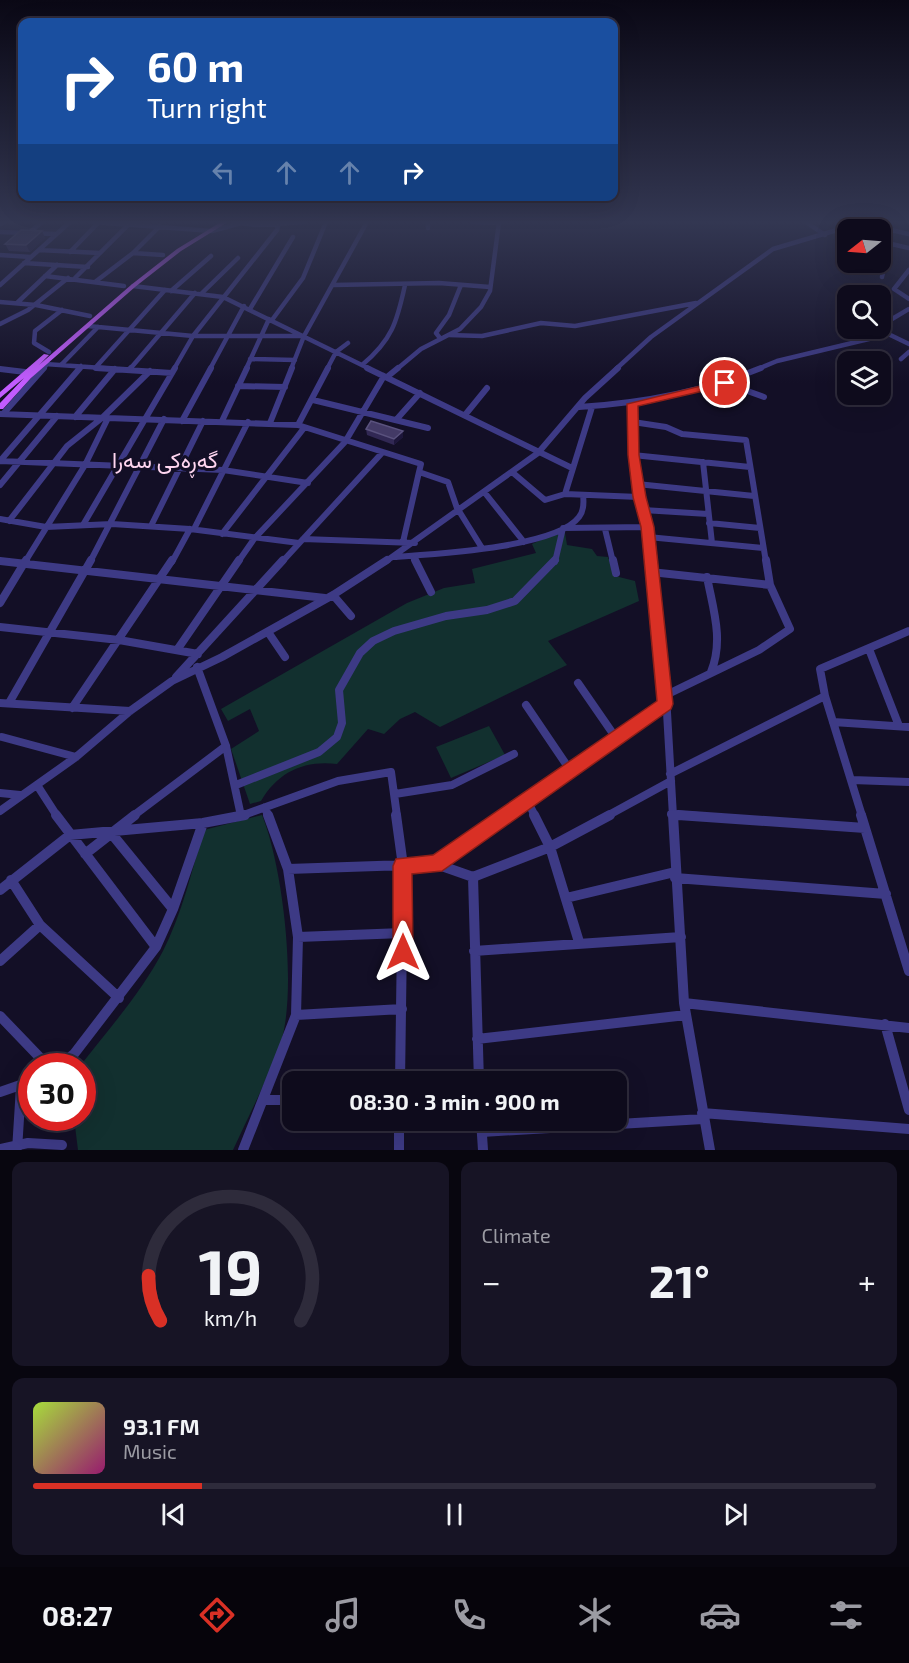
<!DOCTYPE html>
<html lang="en">
<head>
<meta charset="utf-8">
<style>
	:root { --surface:#0e0b1c; --page:#171425; --text:#f1f3f6; --muted:#9b9ba3; --line:#2e2b3b; --accent:#d93025 }
	body { margin:0; font-family:"Exo 2",Vazirmatn,sans-serif; background:var(--page); color:var(--text); height:100vh; display:flex; flex-direction:column; font-size:22px; white-space:nowrap }
	* { box-sizing:border-box; margin:0 }
	p { font-size:20px; color:var(--muted) }
	.icon { flex:none; width:33px; height:33px; fill:none; stroke:currentColor; stroke-width:2; stroke-linecap:round; stroke-linejoin:round }
	.map { position:relative; height:1150px; overflow:hidden }
	.drawer { display:flex; flex-direction:column; gap:12px; padding:12px; background:#08060f; flex:1 }
	.drawer>* { flex:none }
	.top-card { position:absolute; left:18px; top:18px; width:600px; height:183px; border-radius:12px; box-shadow:0 6px 24px #0002,0 0 0 2px var(--line); background:#1a4fa0; color:#fff; overflow:hidden }
	.needle { width:39px; rotate:253deg }
	.tools { position:absolute; left:837px; top:219px; display:grid; gap:12px }
	.tools a { display:grid; place-items:center; width:54px; height:54px; border-radius:12px; background:var(--surface); box-shadow:0 6px 24px #0002,0 0 0 2px var(--line); font-size:30px }
	.speed { position:absolute; left:18px; top:1053px; display:flex; gap:12px; font-size:30px; font-weight:700; text-align:center }
	.speed>* { display:grid; place-content:center; width:78px; height:78px; border-radius:50%; background:var(--surface); box-shadow:0 6px 24px #0002,0 0 0 2px var(--line); line-height:1 }
	.speed .limit { border:9px solid #d22; background:#fff; color:#111 }
	.pin { position:absolute; display:grid; place-items:center; width:51px; height:51px; color:#fff; margin:-26px; border:3px solid #fff; border-radius:50%; box-shadow:0 2px 6px #0007 }
	.me { position:absolute; width:66px; margin:-33px; rotate:0deg; stroke-linejoin:round; filter:drop-shadow(0 0 4px #0008) }
	.turn { display:flex; align-items:center; gap:21px; height:126px; padding:0 30px; font-size:27px }
	.turn .icon { width:78px; height:78px; stroke-width:2.5 }
	.turn b { display:block; font-size:42px; line-height:51px }
	.lanes { display:flex; align-items:center; height:57px; padding:0 30px; background:#0003; justify-content:center; gap:30px; direction:ltr }
	.lanes .off { opacity:.35 }
	.big { font-size:45px; font-weight:700; line-height:1.1 }
	.drawer .widget { flex:1; display:flex; flex-direction:column; justify-content:center; gap:9px; min-width:0; padding:0 21px; border-radius:12px; background:var(--page) }
	.drawer .dial { align-items:center; gap:0 }
	.dial svg { height:156px; overflow:visible; fill:none; stroke:var(--line); stroke-width:7; stroke-linecap:round; text-anchor:middle }
	.dial text { fill:var(--text); stroke:none }
	.song { display:flex; align-items:center; gap:18px }
	.cover { width:72px; height:72px; border-radius:9px; background:linear-gradient(135deg,hsl(80 70% 55%),hsl(320 70% 35%)) }
	.played { height:6px; border-radius:3px; background:linear-gradient(90deg,var(--accent) 20%,var(--line) 20%) }
	.keys { display:flex; justify-content:space-around; direction:ltr }
	.heat { display:flex; justify-content:space-between; align-items:center; font-size:33px; direction:ltr }
	.drawer .tiles { flex:1; display:grid; gap:12px; grid-template-columns:1fr 1fr }
	.widget:last-child { grid-column:span 2 }
	.trip { position:absolute; left:282px; top:1071px; width:345px; height:60px; border-radius:12px; background:var(--surface); box-shadow:0 6px 24px #0002,0 0 0 2px var(--line); font-weight:700; line-height:60px; text-align:center }
	.tab-bar { display:flex; height:96px; justify-content:space-around; align-items:center; background:#06040b; color:var(--muted) }
	.tab-bar .icon { width:42px; height:42px }
	.tab-bar .on { color:var(--accent) }
	.tab-bar b { font-size:27px; color:var(--text) }
	.map>svg:first-child { display:block }
</style>
</head>
<body>
<div class="map">
<svg width="909" height="1150" viewBox="0 0 909 1150">
	<rect width="100%" height="100%" fill="#130f26"/>
	<path fill="#12302f" d="M556 533H565L567 545 592 549 597 556 608 557 615 576 635 581 639 601 548 641 567 665 440 727 415 712 400 719 384 734 368 729 337 764C304 760 278 772 261 801L250 804 231 749 259 731 250 709 228 721 221 709 407 603 444 588 475 583 472 569 536 553 532 544Z
		M489 726 505 755 451 778 436 747Z
		M262 815C283 866 298 993 280 1045 267 1081 249 1115 233 1150H78L74 1118H82V1066H80C108 1030 141 993 163 951 182 914 192 870 204 830Z"/>
	<g fill="none" stroke-linecap="round" stroke-linejoin="round">
		<path stroke="#3d3a85" stroke-width="4.5" d="M93 222 212 231 245 222
			M428 222V228
			M473 222 499 223
			M806 222 825 235
			M241 223 256 225 305 222
			M860 223 909 234
			M0 224 5 222
			M0 232 56 234
			M29 233 42 222
			M887 243 909 248
			M39 250 100 253
			M70 252 99 222
			M133 253 163 255
			M0 255 31 257
			M24 263 88 267
			M909 270 894 289 909 299
			M45 276 124 286
			M882 277 891 230
			M75 278 130 223
			M95 282 133 253 160 226
			M0 285 70 222
			M333 285 439 283 490 287
			M133 286 223 297 370 369
			M171 291 211 256
			M201 294 238 258
			M0 302 36 305 90 316
			M18 302 57 265
			M250 309 293 237
			M272 320 303 278 326 222
			M0 324 28 310 68 278
			M88 326 193 336H301
			M882 331 909 344
			M449 335 482 336 541 323 575 326 696 303
			M440 338 436 333 449 315 461 285
			M49 352 34 343 35 331 62 310
			M250 359 295 360
			M901 359 909 352
			M45 364 117 369
			M61 365 98 327
			M362 365C392 340 397 322 405 285
			M96 367 165 290
			M43 369 47 364
			M78 369 81 366
			M130 369 195 293
			M174 369 193 336 277 230 279 222
			M210 369 244 306
			M246 369 269 319
			M291 369 304 336 367 222
			M327 369 336 352 348 343
			M397 369 421 349 460 329 481 307 490 291 499 222
			M616 369 651 337 773 249 864 222
			M758 369 777 361 873 338 892 319 909 309"/>
		<path stroke="#3d3a85" stroke-width="6" d="M96 368 172 373
			M367 368 572 468
			M0 369 25 372
			M129 370 131 368
			M387 377 398 368
			M725 383 764 397
			M238 386 285 387
			M313 400 428 428
			M633 404C633 435 632 467 639 498 644 520 649 539 652 562
			M579 407C642 403 703 392 761 368
			M592 407 565 494 639 497
			M0 414 298 425 421 464 419 472 448 482 458 511
			M3 414 44 368
			M465 415 487 388
			M75 417 115 369
			M396 420 420 393
			M182 421 211 368
			M222 421 247 368
			M633 422 666 427 682 434 746 440 766 562
			M270 423 292 368
			M298 425 328 368
			M633 455 750 467
			M0 461 223 470 308 483
			M0 461 80 368
			M703 462 712 543
			M512 472 545 500 565 494
			M637 484 754 496
			M0 485 57 416
			M485 493 524 542
			M643 510 708 514
			M459 511 482 548
			M0 519 46 527 112 524 190 529 299 543
			M9 521 67 446 102 418 150 371
			M709 523 760 528
			M83 525 175 368
			M151 526 203 421
			M194 529 248 422
			M605 529 613 562
			M222 534 304 428
			M648 537 763 548
			M303 539 415 543
			M403 542 419 472
			M413 556 416 562
			M394 557C433 554 556 548 579 517 584 511 584 503 583 495
			M0 561 8 562
			M25 562 85 465 108 418
			M90 562 164 419
			M172 562 190 529
			M238 562 254 539 345 442 384 376
			M282 562 381 454
			M385 562 538 453 585 398 618 368
			M555 562 563 528 648 527"/>
		<path stroke="#3d3a85" stroke-width="8" d="M415 560 431 592
			M613 560 616 573
			M652 560 666 695 673 816
			M0 561 325 598
			M651 572 770 585
			M707 577C713 609 724 640 711 672
			M333 595 351 616
			M0 603 26 560
			M0 627 119 640 198 654
			M268 632 285 657
			M869 649 899 726
			M177 650 239 560
			M197 667 226 746 241 816
			M176 677 283 560
			M578 683 616 738
			M666 695 759 650 790 629 770 585 766 560
			M0 703 130 711
			M9 703 91 560
			M526 705 570 770
			M72 708 172 560
			M833 722 909 727
			M2 737 76 757
			M670 774 825 696
			M852 780 909 782
			M37 785 57 816
			M236 785 319 752 337 737 342 723 339 690 360 653 373 641 394 631 446 616 487 610 515 601 555 560
			M0 793 20 795
			M395 794 452 785 514 754
			M527 800 535 816
			M265 807 268 816
			M0 811 76 757 130 711 172 681 222 657 333 595 387 560
			M671 814 699 816
			M133 816 226 746
			M241 816 338 781 391 772 397 816
			M505 816 666 704
			M607 816 671 781
			M862 816 825 696 820 669 909 631"/>
		<path stroke="#3d3a85" stroke-width="10" d="M56 815 156 947
			M396 815 403 866 400 1082
			M534 815 550 847 579 942
			M673 815 684 1003 710 1150
			M678 815 865 828
			M861 815 909 971
			M111 833 173 909
			M85 854 135 815
			M436 864 473 877 479 1082
			M288 869 436 864 507 815
			M473 877 550 847 610 815
			M675 878 886 894
			M11 880 40 925 119 998
			M0 890 70 835 203 823 245 815
			M566 898 675 872
			M298 937 403 933
			M474 951 681 937
			M0 961 40 925
			M684 1003 909 1028
			M296 1015 402 1009
			M0 1016 48 1066
			M885 1024 909 1110
			M477 1039 686 1015
			M59 1066 74 1054 156 947 173 909 203 823
			M0 1092 32 1081
			M263 1100H292
			M702 1113 909 1129
			M399 1120V1150
			M481 1120 483 1150
			M482 1132 703 1119
			M0 1149 28 1143 62 1145
			M17 1150 21 1087
			M243 1150 296 1015 298 937 288 869 268 815"/>
		<path fill="#c25bff" fill-rule="evenodd" d="M221 222H228L181 251 135 287 31 378 3 409H0V403L24 378 0 398V392L44 354 49 355 39 365 131 285 177 249Z"/>
	</g>
	<path fill="#312854" d="M42 231 45 238 30 252 9 251 5 244Z
		M366 429 403 431V437L394 445 367 435Z"/>
	<path fill="#1d163a" d="M42 231 45 238 30 252 26 245Z
		M403 431V437L394 445V439Z"/>
	<path fill="#433a66" stroke="#5a527e" stroke-width="1.5" d="M21 230 42 231 26 245 5 244Z
		M371 421 403 431 394 439 366 429Z"/>
	<linearGradient id="sky" x2="0" y2="1"><stop stop-color="#0a0815"/><stop offset="0.58" stop-color="#333752"/><stop offset="1" stop-color="#333752" stop-opacity="0"/></linearGradient>
	<rect width="909" height="383" fill="url(#sky)"/>
	<path fill="#d93025" stroke="#8d1f18" stroke-width="1.5" d="M725 380 730 383 729 385 638 406 639 455 646 497 654 527 673 704 671 709 442 871 412 874 413 952 410 959 403 962 396 959 393 952V866L396 859 433 855 657 701 641 527 633 497 628 455 627 404Z"/>
	<g text-anchor="middle" dominant-baseline="central" stroke-width="6" stroke-linejoin="round" paint-order="stroke">
		<g font-size="22" fill="#ffd6f0" stroke="#130f26">
			<text x="165" y="459">گەڕەکی سەرا</text>
		</g>
	</g>
</svg>
<div class="tools">
<a><svg class="needle" viewBox="-14 -14 28 28"><path d="M0-13l5 13h-10z" fill="#e53935"/><path d="M0 13l5-13h-10z" fill="#9b9ba3"/></svg></a>
<a><svg class="icon" aria-label="search" viewBox="0 0 24 24"><circle cx="10" cy="10" r="6"/><path d="M15 15l6 6"/></svg></a>
<a><svg class="icon" aria-label="layers" viewBox="0 0 24 24"><path d="M12 4l9 5-9 5-9-5zM3 14l9 5 9-5"/></svg></a>
</div>
<div class="speed"><div class="limit">30</div></div>
<div class="pin" style="left:725px;top:383px;background:#d93025"><svg class="icon" aria-label="arrive" viewBox="0 0 24 24"><path d="M6 21V4h12l-3 4 3 4H6"/></svg></div>
<svg class="me" style="left:403px;top:952px" viewBox="-20 -20 40 40"><path d="M0-17L14 15 0 8-14 15z" fill="#d93025" stroke="#fff" stroke-width="4"/></svg>
<div class="trip">08:30 · 3 min · 900 m</div>
<div class="top-card">
<div class="turn"><svg class="icon" aria-label="right" viewBox="0 0 24 24"><path d="M7 20v-9h11M14 6l5 5-5 5"/></svg><div><b>60 m</b>Turn right</div></div>
<div class="lanes"><svg class="icon off" aria-label="left" viewBox="0 0 24 24"><path d="M17 20v-9H6M10 6l-5 5 5 5"/></svg><svg class="icon off" aria-label="ahead" viewBox="0 0 24 24"><path d="M12 20V5M6 11l6-6 6 6"/></svg><svg class="icon off" aria-label="ahead" viewBox="0 0 24 24"><path d="M12 20V5M6 11l6-6 6 6"/></svg><svg class="icon" aria-label="right" viewBox="0 0 24 24"><path d="M7 20v-9h11M14 6l5 5-5 5"/></svg></div>
</div>
</div>
<section class="drawer">
<div class="tiles">
<div class="widget dial"><svg viewBox="0 0 100 80">
<path d="M14 69A42 42 0 1 1 86 69"/>
<path d="M14 69A42 42 0 0 1 8 46" stroke="#d93025"/>
<text x="50" y="56" font-size="32" font-weight="700">19</text>
<text x="50" y="72" font-size="11">km/h</text>
</svg></div>
<div class="widget"><p>Climate</p>
<div class="heat"><a>−</a><b class="big">21°</b><a>+</a></div>
</div>
<div class="widget">
<div class="song"><i class="cover"></i><div><b>93.1 FM</b><p>Music</p></div></div>
<div class="played"></div>
<div class="keys"><svg class="icon" aria-label="previous" viewBox="0 0 24 24"><path d="M18 5L8 12l10 7zM5 5v14"/></svg><svg class="icon" aria-label="pause" viewBox="0 0 24 24"><path d="M8 5v14M16 5v14"/></svg><svg class="icon" aria-label="next" viewBox="0 0 24 24"><path d="M6 5l10 7-10 7zM19 5v14"/></svg></div>
</div>
</div>
</section>
<nav class="tab-bar">
<b>08:27</b>
<svg class="icon on" aria-label="directions" viewBox="0 0 24 24"><path d="M12 3l9 9-9 9-9-9zM9 14v-3h6M13 9l2 2-2 2"/></svg>
<svg class="icon" aria-label="music" viewBox="0 0 24 24"><path d="M9 18V5l10-2v13"/><circle cx="6" cy="18" r="3"/><circle cx="16" cy="16" r="3"/></svg>
<svg class="icon" aria-label="phone" viewBox="0 0 24 24"><path d="M5 4h4l2 5-3 2q2 4 5 5l2-3 5 2v4C11 20 4 13 5 4z"/></svg>
<svg class="icon" aria-label="climate" viewBox="0 0 24 24"><path d="M12 3v18M4 7l16 10M4 17L20 7"/></svg>
<svg class="icon" aria-label="car" viewBox="0 0 24 24"><path d="M5 17H2v-5l4-1 3-4h7l3 4 3 1v5h-3M9 17h6M6 11h13"/><circle cx="7" cy="17" r="2"/><circle cx="17" cy="17" r="2"/></svg>
<svg class="icon" aria-label="filters" viewBox="0 0 24 24"><path d="M4 7h16M4 17h16"/><circle cx="9" cy="7" r="2"/><circle cx="15" cy="17" r="2"/></svg>
</nav>
</body>
</html>
